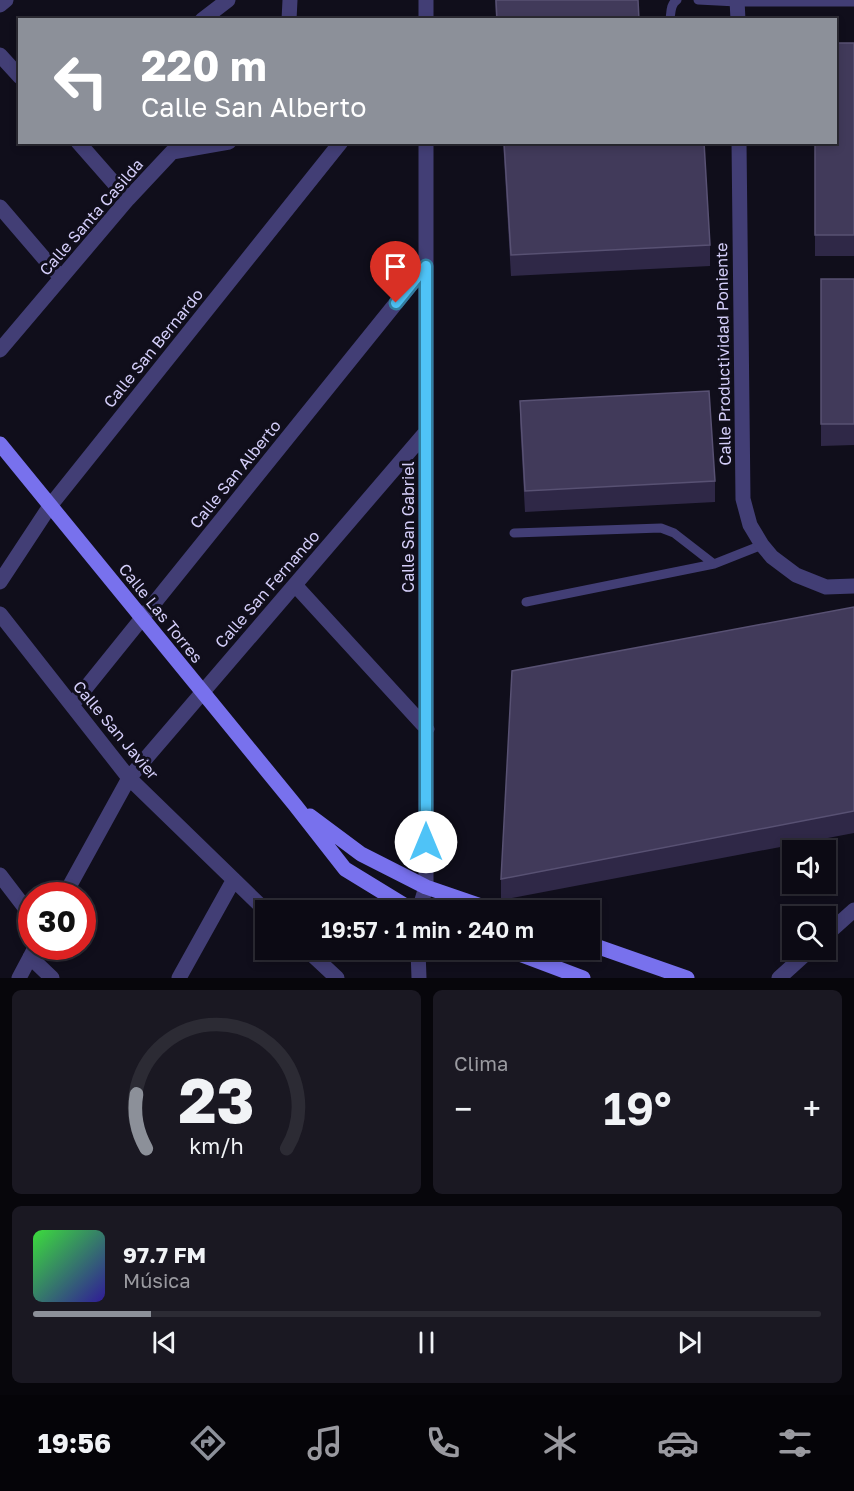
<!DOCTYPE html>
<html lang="es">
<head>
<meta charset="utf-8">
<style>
	:root { --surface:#0c0a14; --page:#1a1822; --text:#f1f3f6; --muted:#9a9aa0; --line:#2c2b34; --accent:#8c9099 }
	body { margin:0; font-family:"Golos Text",sans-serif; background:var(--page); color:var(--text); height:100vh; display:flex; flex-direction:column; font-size:22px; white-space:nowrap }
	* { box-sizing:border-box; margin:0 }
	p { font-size:20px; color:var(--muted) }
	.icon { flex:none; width:33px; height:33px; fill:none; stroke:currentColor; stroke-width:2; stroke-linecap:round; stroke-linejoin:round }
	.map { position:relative; height:978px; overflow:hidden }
	.sheet { display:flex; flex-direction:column; gap:12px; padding:12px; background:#07060b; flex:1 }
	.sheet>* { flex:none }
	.guide { position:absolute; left:18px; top:18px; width:819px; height:126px; border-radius:0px; box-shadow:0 3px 9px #0003,0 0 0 2px var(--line); background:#8c9099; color:#fff; overflow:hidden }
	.tools { position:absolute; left:782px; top:840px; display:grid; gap:12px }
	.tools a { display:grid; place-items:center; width:54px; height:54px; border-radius:0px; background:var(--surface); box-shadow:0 3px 9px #0003,0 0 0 2px var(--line); font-size:30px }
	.speed { position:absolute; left:18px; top:882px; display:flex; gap:12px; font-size:30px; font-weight:700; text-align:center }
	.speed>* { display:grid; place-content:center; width:78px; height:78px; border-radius:50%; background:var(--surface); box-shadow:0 3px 9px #0003,0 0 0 2px var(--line); line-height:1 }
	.speed .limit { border:9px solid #d22; background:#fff; color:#111 }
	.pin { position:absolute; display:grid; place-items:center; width:51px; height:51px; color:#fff; margin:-62px -26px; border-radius:50% 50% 50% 0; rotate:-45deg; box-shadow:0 0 6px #0007 }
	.pin .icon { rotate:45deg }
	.me { position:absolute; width:66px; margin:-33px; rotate:0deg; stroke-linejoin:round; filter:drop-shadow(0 0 4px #0008) }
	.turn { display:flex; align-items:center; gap:21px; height:126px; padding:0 24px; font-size:27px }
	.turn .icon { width:78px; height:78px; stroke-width:2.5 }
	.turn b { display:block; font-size:42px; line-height:51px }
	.big { font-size:45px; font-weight:600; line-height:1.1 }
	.sheet .card { flex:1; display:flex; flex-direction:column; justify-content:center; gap:9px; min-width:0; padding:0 21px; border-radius:9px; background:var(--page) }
	.sheet .dial { align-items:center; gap:0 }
	.dial svg { height:156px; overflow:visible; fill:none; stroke:var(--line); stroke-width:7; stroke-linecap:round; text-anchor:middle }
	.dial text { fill:var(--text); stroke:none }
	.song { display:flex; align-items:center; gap:18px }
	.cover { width:72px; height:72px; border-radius:9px; background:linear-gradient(135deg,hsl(120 70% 55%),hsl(250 70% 35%)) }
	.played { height:6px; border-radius:3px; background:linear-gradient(90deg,var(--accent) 15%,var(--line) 15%) }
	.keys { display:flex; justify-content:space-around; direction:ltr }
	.heat { display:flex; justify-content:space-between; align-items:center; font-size:33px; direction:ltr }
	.sheet .tiles { flex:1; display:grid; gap:12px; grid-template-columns:1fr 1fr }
	.card:last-child { grid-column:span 2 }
	.trip { position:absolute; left:255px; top:900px; width:345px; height:60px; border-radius:0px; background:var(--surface); box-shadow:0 3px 9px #0003,0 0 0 2px var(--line); font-weight:600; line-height:60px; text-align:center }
	.tabs { display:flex; height:96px; justify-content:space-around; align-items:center; background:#050408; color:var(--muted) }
	.tabs .icon { width:42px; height:42px }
	.tabs .selected { color:var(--accent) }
	.tabs b { font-size:27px; color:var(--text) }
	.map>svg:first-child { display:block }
</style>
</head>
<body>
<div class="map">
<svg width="854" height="978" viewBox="0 0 854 978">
	<rect width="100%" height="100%" fill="#100e1b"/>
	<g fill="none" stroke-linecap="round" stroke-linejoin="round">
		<path stroke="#423e75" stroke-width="9" d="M698 0 737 2H854
			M670 20C671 13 670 4 677 0
			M514 533 661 528 674 533 714 564
			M526 602 714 564 762 545"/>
		<path stroke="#423e75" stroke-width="15" d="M737 0 738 20
			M0 5 6 0
			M202 20 228 0
			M289 20 290 0
			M426 20V0
			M0 55 20 77
			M78 142 128 199
			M739 142 743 499 750 525 762 545 772 557 796 575 826 587 854 586
			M0 207 61 278
			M0 350 128 199 172 152 229 142
			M0 582 50 506 341 142
			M295 585 427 729
			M0 614 129 778 266 911
			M72 705 426 266
			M0 875 32 917
			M64 896 129 778 426 432
			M419 910 426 887V142
			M825 936 854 910
			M307 950 337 978
			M418 950 419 978
			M30 957 52 978
			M19 978 36 946
			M179 978 233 881
			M779 978 810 950"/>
		<path stroke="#7871ed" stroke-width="15" d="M0 444 295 805 345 869 412 910
			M310 816 361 854 426 887 493 910
			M590 944 687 978
			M509 950 583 978"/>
	</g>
	<path fill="#2f2847" d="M495 0H638L639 20H496Z
		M854 43V256H815V142Z
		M503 142H704L710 245V266L511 276Z
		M821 279H854V445L821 446Z
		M520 401 715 481V502L525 512 520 422Z
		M854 607V833L501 900V879Z"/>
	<path fill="#413a5a" stroke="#585173" stroke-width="1.5" d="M496 0H638L639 20H497Z
		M836 43H854V235H815V142H836Z
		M504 142H704L710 245 511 255Z
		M821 279H854V424H821Z
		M709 391 715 481 525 491 520 401Z
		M854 607V811L501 879 512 671Z"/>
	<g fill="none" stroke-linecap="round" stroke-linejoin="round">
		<g stroke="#337fa1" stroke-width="15">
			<path id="route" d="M396 303 426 266V842"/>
		</g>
		<use href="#route" stroke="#4fc3f7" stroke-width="10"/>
	</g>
	<g text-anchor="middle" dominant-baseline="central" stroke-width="6" stroke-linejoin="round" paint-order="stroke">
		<g font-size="16" fill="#d4cef9" stroke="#100e1b">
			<text transform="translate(91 217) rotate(-49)">Calle Santa Casilda</text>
			<text transform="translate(153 348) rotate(-51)">Calle San Bernardo</text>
			<text transform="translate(723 354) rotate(-91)">Calle Productividad Poniente</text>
			<text transform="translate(235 474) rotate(-51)">Calle San Alberto</text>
			<text transform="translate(408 527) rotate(-90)">Calle San Gabriel</text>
			<text transform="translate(267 589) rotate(-49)">Calle San Fernando</text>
			<text transform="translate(161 613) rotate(51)">Calle Las Torres</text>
			<text transform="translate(116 730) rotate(50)">Calle San Javier</text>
		</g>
	</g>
</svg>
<div class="tools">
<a><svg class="icon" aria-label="sound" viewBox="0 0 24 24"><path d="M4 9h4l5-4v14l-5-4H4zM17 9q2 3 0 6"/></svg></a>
<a><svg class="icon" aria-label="search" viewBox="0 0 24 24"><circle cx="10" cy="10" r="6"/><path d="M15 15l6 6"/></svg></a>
</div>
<div class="speed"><div class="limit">30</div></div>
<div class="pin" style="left:396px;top:303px;background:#d93025"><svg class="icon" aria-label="arrive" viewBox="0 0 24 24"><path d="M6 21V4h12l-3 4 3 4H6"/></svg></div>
<svg class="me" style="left:426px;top:842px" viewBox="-20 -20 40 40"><circle r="19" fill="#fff"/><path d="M0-13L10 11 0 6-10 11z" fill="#4fc3f7"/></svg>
<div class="trip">19:57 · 1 min · 240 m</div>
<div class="guide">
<div class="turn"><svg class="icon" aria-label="left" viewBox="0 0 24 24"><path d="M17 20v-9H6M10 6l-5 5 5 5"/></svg><div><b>220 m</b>Calle San Alberto</div></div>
</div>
</div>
<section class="sheet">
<div class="tiles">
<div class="card dial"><svg viewBox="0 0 100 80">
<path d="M14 69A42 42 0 1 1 86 69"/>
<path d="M14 69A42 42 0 0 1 9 41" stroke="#8c9099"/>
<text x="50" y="56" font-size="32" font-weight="700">23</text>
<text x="50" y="72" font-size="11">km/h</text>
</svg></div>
<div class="card"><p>Clima</p>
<div class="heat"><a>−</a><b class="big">19°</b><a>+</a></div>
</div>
<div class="card">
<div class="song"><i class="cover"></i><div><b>97.7 FM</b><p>Música</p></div></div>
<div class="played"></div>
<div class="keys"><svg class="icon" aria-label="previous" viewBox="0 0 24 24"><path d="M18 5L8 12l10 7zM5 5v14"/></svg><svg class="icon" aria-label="pause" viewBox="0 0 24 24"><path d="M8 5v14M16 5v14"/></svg><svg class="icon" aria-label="next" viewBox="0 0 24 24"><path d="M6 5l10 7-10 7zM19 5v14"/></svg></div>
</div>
</div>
</section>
<nav class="tabs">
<b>19:56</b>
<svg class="icon selected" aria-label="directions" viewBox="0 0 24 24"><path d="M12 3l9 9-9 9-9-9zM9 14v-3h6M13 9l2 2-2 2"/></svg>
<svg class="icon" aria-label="music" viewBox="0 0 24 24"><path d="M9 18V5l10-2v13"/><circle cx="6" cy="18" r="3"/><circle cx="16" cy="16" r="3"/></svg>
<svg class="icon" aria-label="phone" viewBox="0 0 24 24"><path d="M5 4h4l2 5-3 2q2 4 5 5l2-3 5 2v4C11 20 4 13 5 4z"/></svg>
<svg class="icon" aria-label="climate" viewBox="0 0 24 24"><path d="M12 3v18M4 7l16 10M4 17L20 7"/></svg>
<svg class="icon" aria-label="car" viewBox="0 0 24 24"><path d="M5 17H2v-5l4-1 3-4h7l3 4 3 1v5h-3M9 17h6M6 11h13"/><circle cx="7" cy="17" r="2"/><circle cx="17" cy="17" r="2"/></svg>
<svg class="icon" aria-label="filters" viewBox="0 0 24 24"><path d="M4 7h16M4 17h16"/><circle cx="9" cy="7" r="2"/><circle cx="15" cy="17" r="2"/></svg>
</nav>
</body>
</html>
